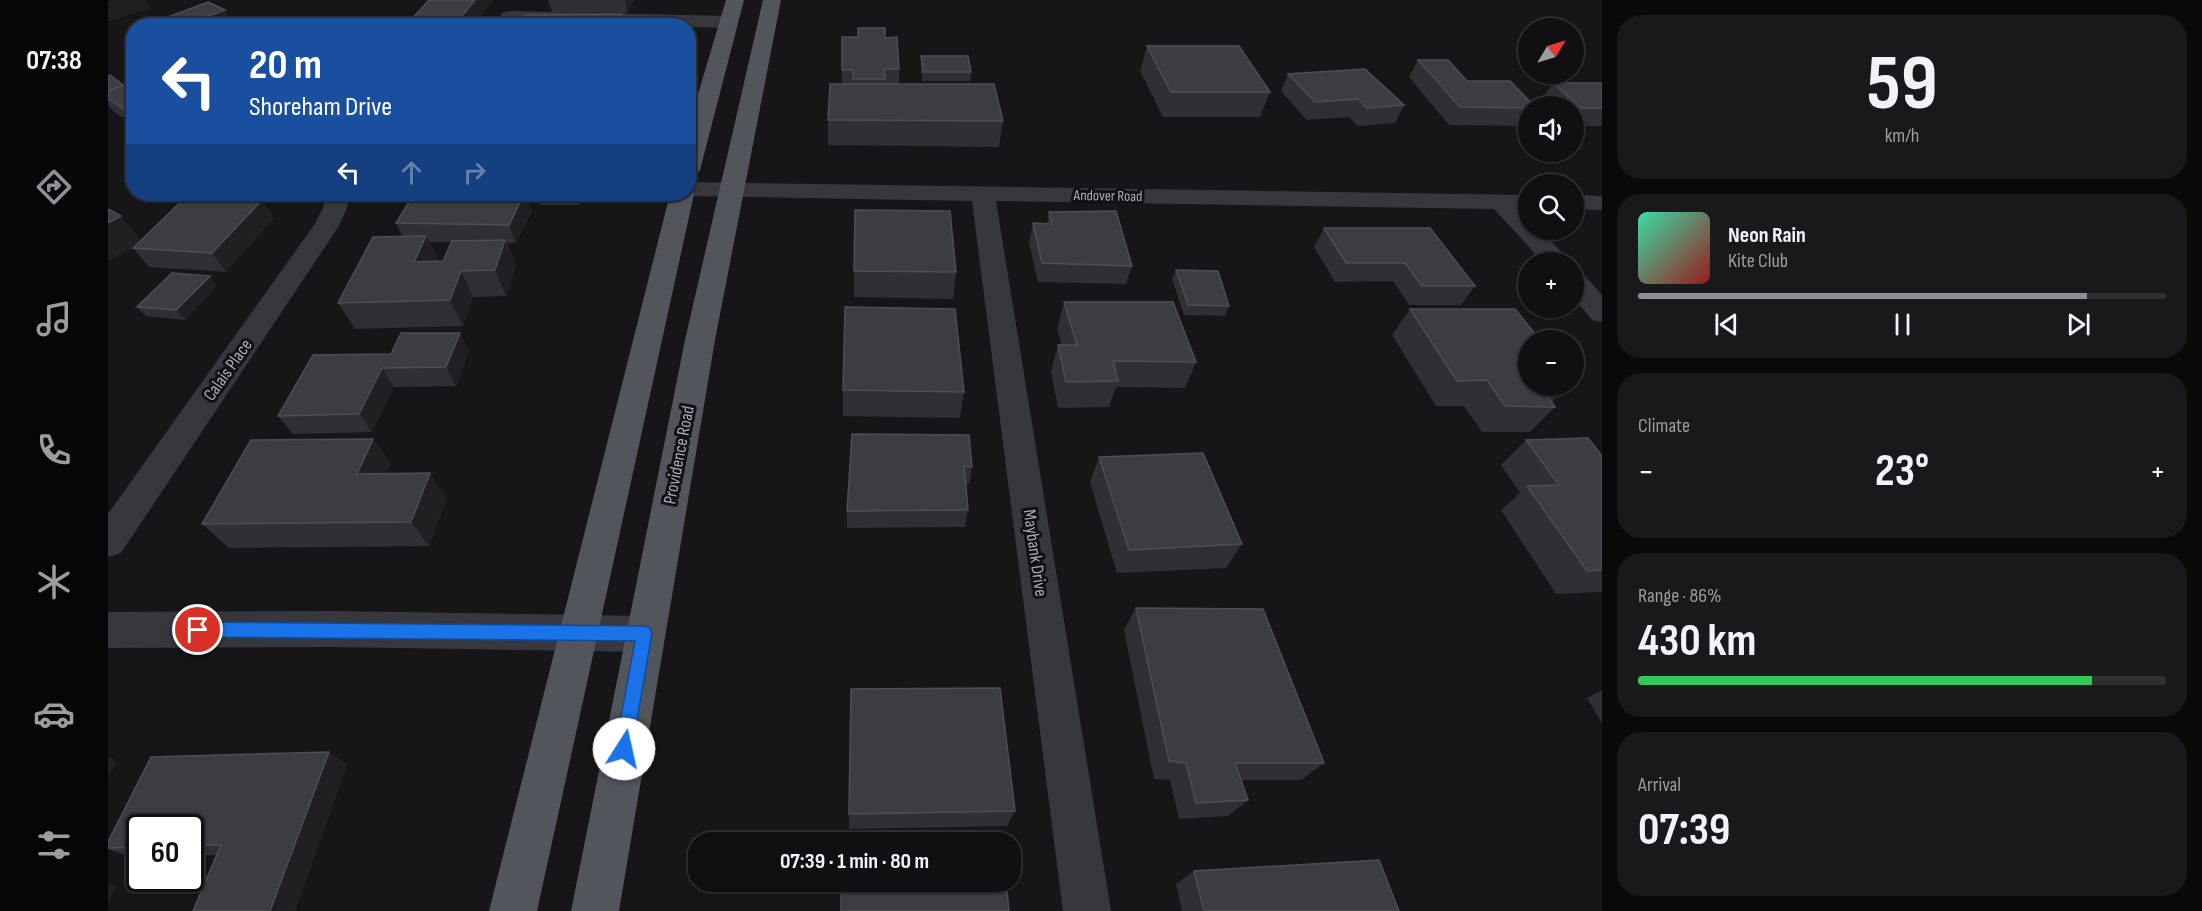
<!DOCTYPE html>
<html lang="en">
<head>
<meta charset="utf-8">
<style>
	:root { --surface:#101012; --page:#19191b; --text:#f1f3f6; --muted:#9c9d9f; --line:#303032; --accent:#8c9099 }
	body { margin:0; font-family:"Sofia Sans Condensed",sans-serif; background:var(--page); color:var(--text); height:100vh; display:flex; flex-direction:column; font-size:22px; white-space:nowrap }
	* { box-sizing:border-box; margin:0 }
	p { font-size:20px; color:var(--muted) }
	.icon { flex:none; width:33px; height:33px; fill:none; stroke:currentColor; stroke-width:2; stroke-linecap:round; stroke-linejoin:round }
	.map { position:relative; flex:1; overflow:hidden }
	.side { display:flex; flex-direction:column; gap:15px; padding:15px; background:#09090a; width:600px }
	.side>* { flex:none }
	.guide { position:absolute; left:18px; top:18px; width:570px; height:183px; border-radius:24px; box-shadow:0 2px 4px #0004,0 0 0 2px var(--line); background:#1a4fa0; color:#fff; overflow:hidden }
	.needle { width:39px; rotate:52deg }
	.tools { position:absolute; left:1410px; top:18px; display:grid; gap:12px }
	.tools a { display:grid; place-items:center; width:66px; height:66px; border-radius:50%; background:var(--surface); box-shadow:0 2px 4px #0004,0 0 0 2px var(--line); font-size:30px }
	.speed { position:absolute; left:18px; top:814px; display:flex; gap:12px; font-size:30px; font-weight:700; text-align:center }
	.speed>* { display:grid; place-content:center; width:78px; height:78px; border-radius:50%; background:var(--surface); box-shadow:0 2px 4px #0004,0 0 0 2px var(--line); line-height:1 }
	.speed .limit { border:3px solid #111; border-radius:9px; background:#fff; color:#111 }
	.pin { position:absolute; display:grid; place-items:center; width:51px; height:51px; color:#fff; margin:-26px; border:3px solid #fff; border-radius:50%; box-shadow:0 2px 6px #0007 }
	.me { position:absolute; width:66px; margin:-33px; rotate:10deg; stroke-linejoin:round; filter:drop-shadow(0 0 4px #0008) }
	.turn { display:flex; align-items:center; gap:21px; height:126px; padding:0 24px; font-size:27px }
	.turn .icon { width:78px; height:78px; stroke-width:2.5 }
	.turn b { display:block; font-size:42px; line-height:51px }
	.lanes { display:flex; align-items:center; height:57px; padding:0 24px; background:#0003; justify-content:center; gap:30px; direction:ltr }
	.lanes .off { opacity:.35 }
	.big { font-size:45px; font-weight:700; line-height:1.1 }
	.side .card { flex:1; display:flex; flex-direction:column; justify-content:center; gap:9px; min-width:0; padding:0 21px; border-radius:24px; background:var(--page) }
	.side .dial { align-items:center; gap:0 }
	.dial b { font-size:78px; line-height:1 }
	.song { display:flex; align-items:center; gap:18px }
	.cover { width:72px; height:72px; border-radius:9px; background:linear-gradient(135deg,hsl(160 70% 55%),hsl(0 70% 35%)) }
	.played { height:6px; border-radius:3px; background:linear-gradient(90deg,var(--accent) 85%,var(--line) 85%) }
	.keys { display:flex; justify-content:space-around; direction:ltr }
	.heat { display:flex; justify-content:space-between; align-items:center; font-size:33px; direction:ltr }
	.charge { height:9px; border-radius:4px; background:linear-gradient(90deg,#34c759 86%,var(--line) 0) }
	.trip { position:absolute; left:580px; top:832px; width:333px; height:60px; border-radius:24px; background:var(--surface); box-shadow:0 2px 4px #0004,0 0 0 2px var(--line); font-weight:700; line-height:60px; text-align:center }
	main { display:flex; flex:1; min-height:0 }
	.tab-bar { display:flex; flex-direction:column; width:108px; justify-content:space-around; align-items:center; background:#060607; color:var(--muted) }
	.tab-bar .icon { width:42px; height:42px }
	.tab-bar .current { color:var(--accent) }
	.tab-bar b { font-size:27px; color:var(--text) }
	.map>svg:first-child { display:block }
</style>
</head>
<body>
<main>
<nav class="tab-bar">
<b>07:38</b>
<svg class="icon current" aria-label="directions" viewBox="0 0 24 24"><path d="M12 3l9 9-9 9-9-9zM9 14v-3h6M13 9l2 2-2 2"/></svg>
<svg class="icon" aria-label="music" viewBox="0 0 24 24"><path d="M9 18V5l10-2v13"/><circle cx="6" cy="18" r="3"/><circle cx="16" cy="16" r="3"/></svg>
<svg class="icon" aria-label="phone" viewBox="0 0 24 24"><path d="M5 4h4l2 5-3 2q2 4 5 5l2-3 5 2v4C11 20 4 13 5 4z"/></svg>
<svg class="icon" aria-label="climate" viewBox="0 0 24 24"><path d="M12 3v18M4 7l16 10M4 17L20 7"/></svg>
<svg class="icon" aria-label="car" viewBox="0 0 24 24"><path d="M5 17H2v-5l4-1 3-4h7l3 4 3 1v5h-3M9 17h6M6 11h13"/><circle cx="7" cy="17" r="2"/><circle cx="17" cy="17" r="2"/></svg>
<svg class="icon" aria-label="filters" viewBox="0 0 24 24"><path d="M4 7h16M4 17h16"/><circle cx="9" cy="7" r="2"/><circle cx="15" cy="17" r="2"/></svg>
</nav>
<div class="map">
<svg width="1494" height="911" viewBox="0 0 1494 911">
	<rect width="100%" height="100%" fill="#161618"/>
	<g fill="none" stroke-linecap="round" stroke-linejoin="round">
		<path fill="#37383e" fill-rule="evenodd" d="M401 11 621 16 628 18 630 22 628 26 621 28 394 21 392 17 394 13Z
			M580 182 1420 195V209H1414L1420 216V230H1433L1462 262H1435L1386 209 888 201 1003 911H955L864 201 580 196 571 194H580Z
			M217 194H241L239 208 231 226 13 553 0 557V514L206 225 215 208Z
			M1466 195 1494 196V210L1466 209Z
			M1466 272 1476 275 1494 295V322L1484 320 1466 298Z
			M226 611 536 616 550 621 555 634 550 647 536 652 226 647 0 648V612Z"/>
		<path fill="#53555d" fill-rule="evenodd" d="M618 0H636L592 170 588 175 580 177V128Z
			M655 0H673L607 340 511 911H463L577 340Z
			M580 188 586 194 429 911H381L562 194H580Z"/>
	</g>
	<path fill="#2f2f34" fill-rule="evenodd" d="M385 0 365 26H305L303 20Z
		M440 0H526L519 13 444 12Z
		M122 18 103 26H58L54 19Z
		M777 38 791 69V84L895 121 891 147 720 145V120L734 84V70Z
		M1039 46 1162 92 1152 117H1055L1032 71Z
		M813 56 863 72 862 81H814L813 65Z
		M1310 60 1420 106V120L1416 126 1341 125 1301 77Z
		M1180 74 1296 105 1287 123 1250 126 1241 117 1199 120 1173 91Z
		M0 76 15 85 26 81V125L5 111 1 106H0Z
		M1445 83H1494V126H1466V106H1440L1433 100Z
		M430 194H476L472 205H432L429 195Z
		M154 200 166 218 118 272 41 267 25 248 33 240Z
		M424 211 408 243H399L408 266 398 296 365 297 355 326 247 329 230 303 295 237 288 223ZM321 242H344L335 261 331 262Z
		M941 212 1024 266 1018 284 930 282 921 242 925 223 939 224Z
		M1216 228 1367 286 1353 305H1301L1285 281 1227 282 1206 247Z
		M1068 270 1121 306 1117 316 1076 315 1064 279Z
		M746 271 848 272 845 299 746 297Z
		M109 286 77 320 38 316 29 307Z
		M956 302 1088 362 1077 388 1008 387 1001 407 950 408 943 371 950 345H954L949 329Z
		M1302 309 1420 386H1461L1444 402 1447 407 1422 432H1374L1356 406H1328L1284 335Z
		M361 351 348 386 286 387 264 432 185 434 170 416 283 354Z
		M735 390 856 392 852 418 735 416Z
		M744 434 864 467 861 484H858L860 510 857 527 739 528V511Z
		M265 439 283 464 279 473 339 498 321 546 121 548 94 524Z
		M1418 440 1494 456V592L1448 594 1393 510 1412 493 1393 465Z
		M991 457 1134 544 1118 568 1009 573 982 482Z
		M1028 608 1216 763 1193 780H1133L1140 800 1120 816 1071 819 1062 780 1046 779 1016 630Z
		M1494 690V723L1479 698Z
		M221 752 239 765 187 911H85L109 855 82 856V828H32V858H25L0 849V842L43 757Z
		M907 811 899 826 741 829V814Z
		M1086 871 1291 911H1074L1068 884Z"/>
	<path fill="#202023" d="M6 0H36L42 8 0 22V2Z
		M367 0H385L365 26H351L349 22Z
		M517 0H526L519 13Z
		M117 10 122 18 103 26H74Z
		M514 14 516 26H509Z
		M187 21 190 26H183Z
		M416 194H418L424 211 408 243 401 225Z
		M470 194H476L472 205 469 196Z
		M154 200 166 218 118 272 104 253Z
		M13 216 35 243 0 261V223Z
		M318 236 331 262H306Z
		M397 240 408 266 398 296 387 270Z
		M353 271 365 297 355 326 342 300Z
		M102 276 109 286 77 320 68 310Z
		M352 333 361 351 348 386 338 367Z
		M274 368 286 387 264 432 251 414Z
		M265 439 283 464 268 498 249 474Z
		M322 473 339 498 321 546 303 522Z
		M221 752 239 765 187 911H162Z
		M0 757 9 761 0 778Z
		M0 883 9 886 0 903Z"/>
	<path fill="#3c3d42" stroke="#4d4e55" stroke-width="1.5" d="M321 0H367L349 22 303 20Z
		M100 2 117 10 74 26H68L54 19Z
		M514 14 509 26H411L417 15Z
		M138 20 187 21 183 26H132Z
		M750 28H777V38L789 37 791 69H776L777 79H745V70H734V37H750Z
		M1039 46H1131L1162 92H1063Z
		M813 56H860L863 72H815Z
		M1310 60H1340L1359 81H1402L1426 106H1420V108L1352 107Z
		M1257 69 1296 105 1259 108 1250 99 1207 102 1180 74Z
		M2 75 15 85 0 91V76Z
		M26 81V112L22 113 0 99V91Z
		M1445 83H1494V108H1473Z
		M722 84H886L895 121 720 120Z
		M306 194H416L401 225 288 223Z
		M430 194H470L469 196 429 195Z
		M80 195 154 200 104 253 25 248Z
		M0 209 13 216 0 223Z
		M747 210 842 211 848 272 746 271Z
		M1008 211 1024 266 934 263 925 223 944 224 941 212Z
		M1216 228H1322L1367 286H1314L1297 263H1238Z
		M318 236 306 262 335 261 344 241 397 240 387 270 353 271 342 300 230 303 265 237Z
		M1068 270 1110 271 1121 306 1080 305Z
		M64 273 102 276 68 310 29 307Z
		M956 302H1065L1088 362 1005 361 1010 381 958 382 950 345H969Z
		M737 307 847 309 856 392 735 390Z
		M1302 309H1407L1432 340H1420V386H1432L1447 407 1397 406 1379 380 1349 381Z
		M293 333H352L338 367 274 368 251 414 170 416 205 355 283 354Z
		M744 434 861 435 864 467 856 466 860 510 739 511Z
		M1480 438 1494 456V570L1479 571 1419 486 1451 485 1418 440Z
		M265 439 249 474 322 473 303 522 94 524 143 440Z
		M1095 453 1134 544 1021 550 991 457Z
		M1028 608 1155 609 1216 763H1127L1140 800 1088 803 1078 763 1061 761Z
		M892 688 907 811 741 814 743 689Z
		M221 752 162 911H85L113 845H82V828H32V847L0 848V842L43 757Z
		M1271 860 1291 911H1096L1086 871Z
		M733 882H898L901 911H733Z"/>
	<path fill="#1a73e8" stroke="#114b97" stroke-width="1.5" d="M90 622 536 626 542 628 544 633 524 749 522 755 516 758 509 755 507 749 527 641 90 637 85 635 82 630 85 624Z"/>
	<g text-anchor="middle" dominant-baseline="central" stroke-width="6" stroke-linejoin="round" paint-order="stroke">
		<g font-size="15" fill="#a7adb9" stroke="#111113">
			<text transform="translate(1000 196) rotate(1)">Andover Road</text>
		</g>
		<g font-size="18" fill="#a7adb9" stroke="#111113">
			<text transform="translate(120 370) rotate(-55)">Calais Place</text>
			<text transform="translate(571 455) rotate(-79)">Providence Road</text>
			<text transform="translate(927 553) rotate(82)">Maybank Drive</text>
		</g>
	</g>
</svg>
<div class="tools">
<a><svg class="needle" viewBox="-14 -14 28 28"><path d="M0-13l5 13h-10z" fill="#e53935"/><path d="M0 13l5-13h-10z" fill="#9c9d9f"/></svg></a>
<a><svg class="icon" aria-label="sound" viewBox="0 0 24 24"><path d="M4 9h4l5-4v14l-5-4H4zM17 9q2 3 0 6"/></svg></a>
<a><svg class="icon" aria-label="search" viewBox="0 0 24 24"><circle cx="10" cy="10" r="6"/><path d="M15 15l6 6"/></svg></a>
<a>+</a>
<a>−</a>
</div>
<div class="speed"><div class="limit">60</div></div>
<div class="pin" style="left:90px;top:630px;background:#d93025"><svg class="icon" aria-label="arrive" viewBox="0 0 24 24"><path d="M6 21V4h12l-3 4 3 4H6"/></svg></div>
<svg class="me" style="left:516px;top:749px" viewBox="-20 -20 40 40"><circle r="19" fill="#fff"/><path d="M0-13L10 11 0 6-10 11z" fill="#1a73e8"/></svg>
<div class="trip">07:39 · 1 min · 80 m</div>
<div class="guide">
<div class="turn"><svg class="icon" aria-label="left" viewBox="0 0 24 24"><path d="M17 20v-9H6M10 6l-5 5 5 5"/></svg><div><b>20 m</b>Shoreham Drive</div></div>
<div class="lanes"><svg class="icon" aria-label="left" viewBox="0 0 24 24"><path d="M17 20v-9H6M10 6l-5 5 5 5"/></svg><svg class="icon off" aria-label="ahead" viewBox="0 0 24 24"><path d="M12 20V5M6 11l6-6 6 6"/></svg><svg class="icon off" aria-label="right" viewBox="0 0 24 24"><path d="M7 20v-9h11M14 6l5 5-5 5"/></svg></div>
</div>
</div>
<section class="side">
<div class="card dial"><b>59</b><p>km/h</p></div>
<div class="card">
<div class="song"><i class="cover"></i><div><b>Neon Rain</b><p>Kite Club</p></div></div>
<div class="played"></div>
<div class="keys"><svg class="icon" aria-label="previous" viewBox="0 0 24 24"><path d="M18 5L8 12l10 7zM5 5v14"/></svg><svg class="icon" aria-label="pause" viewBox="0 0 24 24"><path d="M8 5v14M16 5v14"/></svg><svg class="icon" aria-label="next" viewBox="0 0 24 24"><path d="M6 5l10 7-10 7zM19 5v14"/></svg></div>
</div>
<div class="card"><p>Climate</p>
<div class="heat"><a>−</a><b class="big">23°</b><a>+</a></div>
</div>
<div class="card"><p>Range · 86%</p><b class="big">430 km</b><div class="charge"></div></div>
<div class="card"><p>Arrival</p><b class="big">07:39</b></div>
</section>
</main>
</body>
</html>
